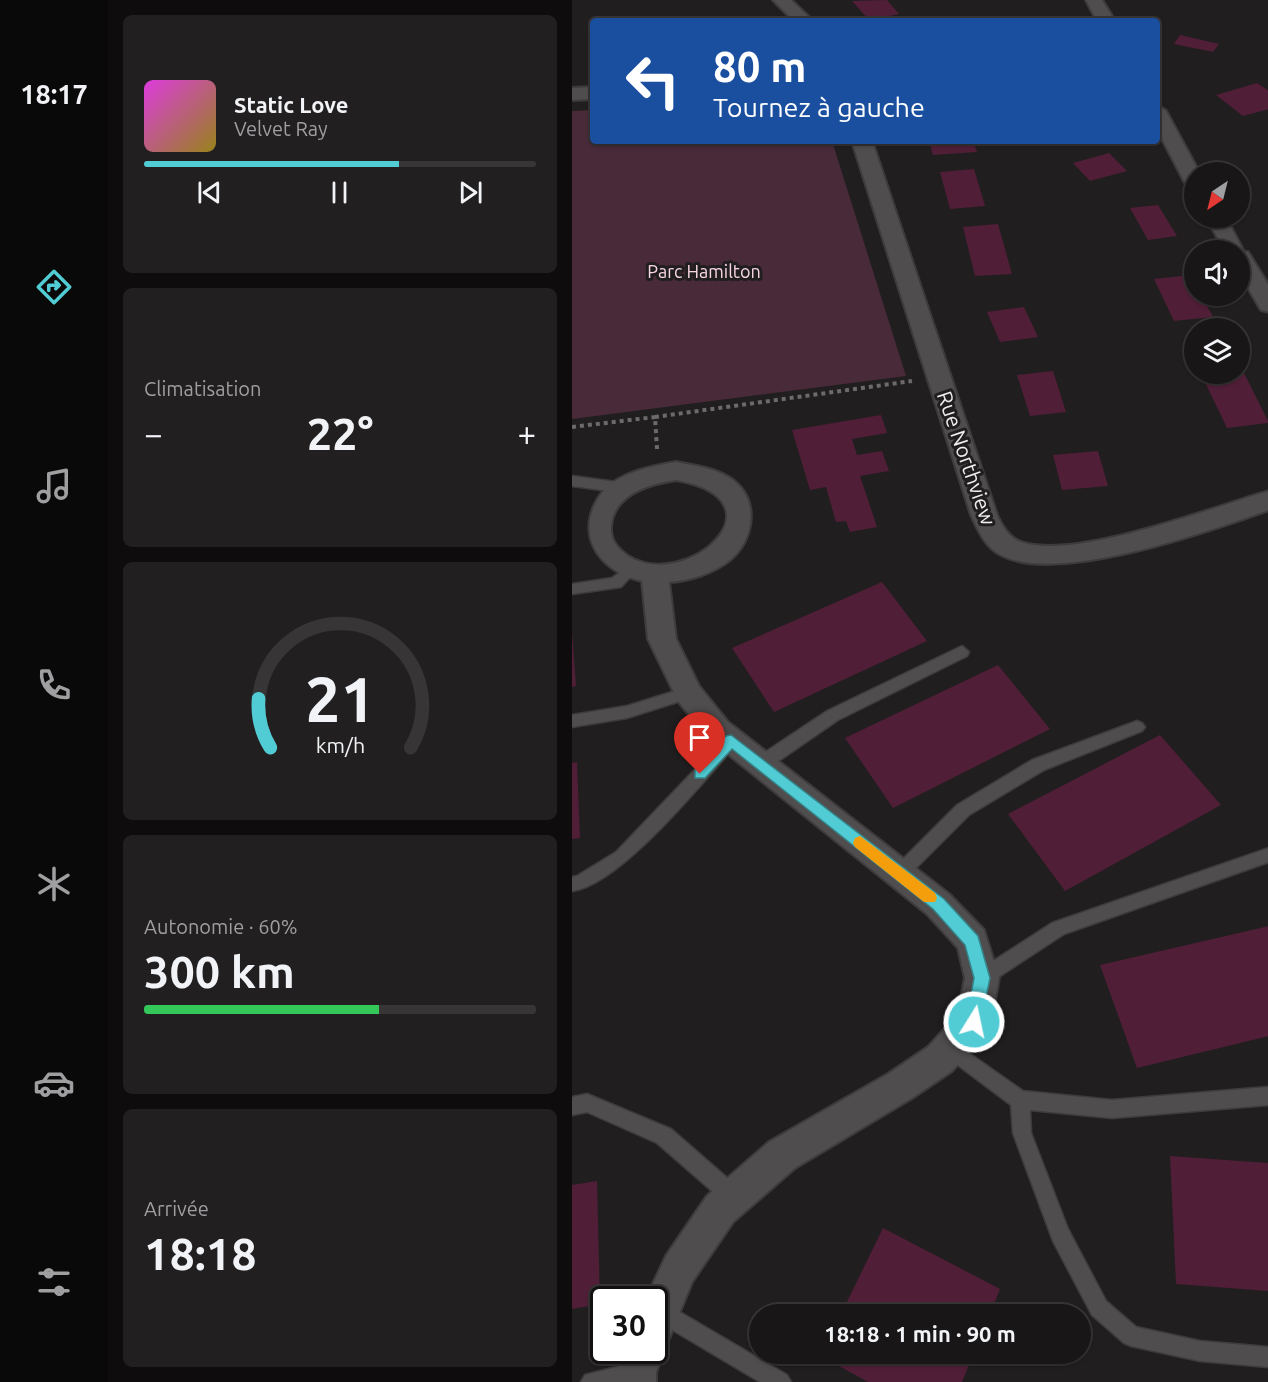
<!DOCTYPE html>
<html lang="fr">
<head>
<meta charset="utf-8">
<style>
	:root { --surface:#191617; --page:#221f20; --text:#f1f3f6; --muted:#9f9fa1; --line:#373536; --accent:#51ccd4 }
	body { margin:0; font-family:Ubuntu,sans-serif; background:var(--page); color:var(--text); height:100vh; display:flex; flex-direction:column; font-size:22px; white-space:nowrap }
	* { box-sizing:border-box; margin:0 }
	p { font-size:20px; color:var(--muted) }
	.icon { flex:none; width:33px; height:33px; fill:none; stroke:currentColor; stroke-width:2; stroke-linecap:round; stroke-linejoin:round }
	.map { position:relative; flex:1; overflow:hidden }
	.panel { display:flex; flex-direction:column; gap:15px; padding:15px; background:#0e0c0d; width:464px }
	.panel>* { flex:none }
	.banner { position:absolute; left:18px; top:18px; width:570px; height:126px; border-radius:6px; box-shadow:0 2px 4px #0004,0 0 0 2px var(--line); background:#1a4fa0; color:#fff; overflow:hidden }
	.needle { width:39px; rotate:215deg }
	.fabs { position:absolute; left:612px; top:162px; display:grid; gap:12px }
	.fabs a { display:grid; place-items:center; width:66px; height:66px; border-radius:50%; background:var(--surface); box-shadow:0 2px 4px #0004,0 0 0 2px var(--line); font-size:30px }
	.speed { position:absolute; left:18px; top:1286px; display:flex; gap:12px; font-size:30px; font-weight:700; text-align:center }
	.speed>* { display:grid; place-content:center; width:78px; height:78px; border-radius:50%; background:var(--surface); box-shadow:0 2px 4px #0004,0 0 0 2px var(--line); line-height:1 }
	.speed .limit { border:3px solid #111; border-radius:9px; background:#fff; color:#111 }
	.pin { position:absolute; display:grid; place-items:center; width:51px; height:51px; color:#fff; margin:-62px -26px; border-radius:50% 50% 50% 0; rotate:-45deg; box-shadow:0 0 6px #0007 }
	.pin .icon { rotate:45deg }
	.me { position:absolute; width:66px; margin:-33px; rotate:10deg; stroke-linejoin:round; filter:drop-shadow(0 0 4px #0008) }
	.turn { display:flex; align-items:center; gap:21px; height:126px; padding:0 24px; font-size:27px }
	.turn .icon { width:78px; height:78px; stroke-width:2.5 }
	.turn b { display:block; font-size:42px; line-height:51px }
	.big { font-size:45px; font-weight:600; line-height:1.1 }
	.panel .tile { flex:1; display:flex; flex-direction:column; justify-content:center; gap:9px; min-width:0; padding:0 21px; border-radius:9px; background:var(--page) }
	.panel .dial { align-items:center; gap:0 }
	.dial svg { height:156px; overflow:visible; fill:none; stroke:var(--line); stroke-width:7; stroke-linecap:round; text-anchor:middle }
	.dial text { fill:var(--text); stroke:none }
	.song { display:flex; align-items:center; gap:18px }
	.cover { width:72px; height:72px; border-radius:9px; background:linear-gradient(135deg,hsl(300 70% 55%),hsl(50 70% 35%)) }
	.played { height:6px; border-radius:3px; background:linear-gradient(90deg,var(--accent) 65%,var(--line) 65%) }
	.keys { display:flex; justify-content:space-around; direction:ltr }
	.heat { display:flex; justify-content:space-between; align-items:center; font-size:33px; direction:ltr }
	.charge { height:9px; border-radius:4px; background:linear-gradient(90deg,#34c759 60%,var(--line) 0) }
	.trip { position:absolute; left:177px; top:1304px; width:342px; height:60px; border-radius:30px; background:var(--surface); box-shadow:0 2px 4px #0004,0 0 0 2px var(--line); font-weight:600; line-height:60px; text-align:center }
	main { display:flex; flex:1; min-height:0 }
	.tabs { display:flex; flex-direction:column; width:108px; justify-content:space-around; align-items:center; background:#0a0909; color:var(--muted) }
	.tabs .icon { width:42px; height:42px }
	.tabs .on { color:var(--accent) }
	.tabs b { font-size:27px; color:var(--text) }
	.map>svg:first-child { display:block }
</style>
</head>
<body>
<main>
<nav class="tabs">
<b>18:17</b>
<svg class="icon on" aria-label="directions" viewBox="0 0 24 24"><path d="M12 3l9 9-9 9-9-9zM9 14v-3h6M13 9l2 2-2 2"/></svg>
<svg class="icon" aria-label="music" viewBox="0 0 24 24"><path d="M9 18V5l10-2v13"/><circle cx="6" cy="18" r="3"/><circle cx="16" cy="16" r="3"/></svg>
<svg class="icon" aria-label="phone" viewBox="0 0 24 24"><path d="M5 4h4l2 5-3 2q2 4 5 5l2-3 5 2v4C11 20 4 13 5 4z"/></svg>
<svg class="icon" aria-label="climate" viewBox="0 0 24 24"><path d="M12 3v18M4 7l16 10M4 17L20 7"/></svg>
<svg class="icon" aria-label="car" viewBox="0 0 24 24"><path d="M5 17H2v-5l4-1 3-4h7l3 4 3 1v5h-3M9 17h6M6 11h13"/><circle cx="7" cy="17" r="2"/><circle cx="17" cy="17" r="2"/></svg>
<svg class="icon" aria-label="filters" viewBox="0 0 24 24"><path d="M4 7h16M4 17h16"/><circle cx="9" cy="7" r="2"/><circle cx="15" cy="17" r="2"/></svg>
</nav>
<section class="panel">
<div class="tile">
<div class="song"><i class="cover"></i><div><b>Static Love</b><p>Velvet Ray</p></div></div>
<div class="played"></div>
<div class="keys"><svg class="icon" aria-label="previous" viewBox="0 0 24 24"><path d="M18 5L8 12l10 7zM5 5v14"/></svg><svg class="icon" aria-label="pause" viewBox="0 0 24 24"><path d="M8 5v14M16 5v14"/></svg><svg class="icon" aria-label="next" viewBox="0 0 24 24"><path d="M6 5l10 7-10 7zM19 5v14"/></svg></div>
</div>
<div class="tile"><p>Climatisation</p>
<div class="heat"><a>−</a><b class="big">22°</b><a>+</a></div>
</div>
<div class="tile dial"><svg viewBox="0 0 100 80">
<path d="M14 69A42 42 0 1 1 86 69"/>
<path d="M14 69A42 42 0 0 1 8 44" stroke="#51ccd4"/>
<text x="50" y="56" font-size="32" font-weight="700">21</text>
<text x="50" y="72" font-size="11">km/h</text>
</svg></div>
<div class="tile"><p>Autonomie · 60%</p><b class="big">300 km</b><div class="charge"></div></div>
<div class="tile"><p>Arrivée</p><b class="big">18:18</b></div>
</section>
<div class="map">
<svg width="697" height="1382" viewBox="0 0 697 1382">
	<rect width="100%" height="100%" fill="#211e1f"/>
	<path fill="#482a38" d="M21 110V141H260L334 376 0 419V111Z"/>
	<path fill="#501e37" d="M315 0 327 14 297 20 280 1Z
		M608 35 647 44 641 52 602 44Z
		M685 83 697 91V109L671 116 644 95Z
		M357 141H401L405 152 361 155Z
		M537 153 555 171 518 181 501 163Z
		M402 169 413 206 378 209 368 172Z
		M586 205 605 236 576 240 558 208Z
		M426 224 440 274 403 276 391 227Z
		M619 275 622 281V296H630L641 317 602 321 582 279Z
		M452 307 466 337 428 342 415 312Z
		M668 369H670L697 423 655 428 629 374H668Z
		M481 371 494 412 458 416 445 375Z
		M309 415 315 433 280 439 285 455 310 451 317 471 288 476 305 527 278 532 274 521 264 522 254 487 238 490 220 430Z
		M526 451 536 486 490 490 481 455Z
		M310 582 355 641 202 712 160 648Z
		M0 632 4 686 0 687Z
		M426 665 478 729 321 808 273 738Z
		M588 735 649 805 493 891 436 814Z
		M5 762 8 838 0 839V763Z
		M697 926V1036L565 1068 528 965Z
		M598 1156 697 1163V1291L604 1284Z
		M25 1181 28 1304 0 1309V1185Z
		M311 1228 428 1289 418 1314H269Z
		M251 1353H402L390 1382H296L249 1356Z"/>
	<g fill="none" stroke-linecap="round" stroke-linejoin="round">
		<g stroke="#3d3b3b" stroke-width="3">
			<path id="lane" d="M0 476 52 483 59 488 52 493 0 486Z
				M59 564 66 569 49 587 0 594V584L40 578Z
				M390 646 397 652 395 656 266 720 195 769 189 771 183 769 181 764 183 759 255 711Z
				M116 687 121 689 124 693 121 697 55 718 0 727V715L55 706Z
				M565 721 570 723 573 727 570 731 472 770 397 815 333 879 327 881 321 879 319 874 321 869 385 805 460 760Z
				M159 735 164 737 167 741 164 745C130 783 48 885 0 891V877L5 876 44 852 154 737Z
				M697 848V862L492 934 416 984 410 986 404 984 401 978 404 972 480 923Z
				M377 1039 451 1091 540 1100 697 1087V1105L540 1118 458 1110 459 1133 496 1229 534 1301 564 1327 628 1341 697 1347V1367L628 1361 559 1346 552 1343 520 1315 481 1241 441 1133 439 1105 371 1054 368 1048 371 1042Z
				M15 1094 99 1129 169 1190 172 1197 169 1204 162 1207 155 1204 85 1143 15 1112 0 1115V1097Z
				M89 1301 215 1375 219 1382H188L82 1319V1303Z
				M64 1362 71 1365 74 1372 71 1379 65 1382H9L13 1375Z"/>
		</g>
		<g stroke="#3d3b3b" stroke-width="4">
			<path id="street" d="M201 0H219L241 21H222Z
				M514 0H530L543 21H525Z
				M21 87V99L0 100V88Z
				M585 105 594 111 627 172H622V187L615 185 612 181 585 129Z
				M280 141H300L425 515C430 526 437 538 449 542 502 561 641 507 697 491V510C638 531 485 585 429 555 413 547 406 530 399 515Z
				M634 218H654L672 252H676L697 286V312L689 310 668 274V250H653Z
				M104 462C124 466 144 468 161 480 188 501 182 540 158 560 142 573 117 581 97 582L104 639 127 686 156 722 377 894 412 930 427 978 419 1022 414 1033 380 1071 340 1098 223 1168 161 1222 120 1282 96 1341 90 1343 93 1350 84 1372V1382H44V1372L53 1350H82V1299H74L94 1256 135 1196 197 1142 316 1074 356 1047 386 1014 393 978 386 948 355 914 136 738 106 701 76 639 70 581C24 571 0 530 32 490 50 472 80 466 104 462ZM104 480C217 500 115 593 56 556 45 548 38 540 39 526 42 494 77 484 104 480Z"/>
		</g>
		<path stroke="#6c6a6a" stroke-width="4" stroke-dasharray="4 4" stroke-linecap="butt" d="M0 427 83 417
			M85 449 83 417 340 381"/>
		<use href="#lane" fill="#504d4e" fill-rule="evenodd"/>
		<use href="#street" fill="#504d4e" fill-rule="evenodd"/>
	</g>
	<path fill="#51ccd4" stroke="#35858a" stroke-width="1.5" d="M159 735 372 899 406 936 418 978 408 1027 402 1030 396 1027 394 1022 402 978 393 945 361 909 160 749 133 778H123V770L154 736Z"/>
	<path fill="#f59e0b" d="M288 836 363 893 365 898 363 902H352L283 847 281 843 283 838Z"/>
	<g text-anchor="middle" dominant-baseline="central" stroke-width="6" stroke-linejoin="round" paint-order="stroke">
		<g font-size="18" fill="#f9d5e4" stroke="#211e1f">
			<text x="132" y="271">Parc Hamilton</text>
		</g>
		<g font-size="21" fill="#f0eeee" stroke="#211e1f">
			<text transform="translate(395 458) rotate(71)">Rue Northview</text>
		</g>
	</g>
</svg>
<div class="fabs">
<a><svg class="needle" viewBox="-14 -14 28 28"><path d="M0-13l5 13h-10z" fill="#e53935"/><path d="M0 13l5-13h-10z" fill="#9f9fa1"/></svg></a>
<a><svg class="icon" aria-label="sound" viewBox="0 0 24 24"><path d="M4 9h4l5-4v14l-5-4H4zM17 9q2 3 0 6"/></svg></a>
<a><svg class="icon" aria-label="layers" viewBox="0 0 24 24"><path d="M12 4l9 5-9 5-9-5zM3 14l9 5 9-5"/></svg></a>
</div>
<div class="speed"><div class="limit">30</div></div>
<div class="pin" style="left:128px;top:774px;background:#d93025"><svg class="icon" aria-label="arrive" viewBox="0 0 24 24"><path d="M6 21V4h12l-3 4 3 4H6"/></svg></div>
<svg class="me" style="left:402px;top:1022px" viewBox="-20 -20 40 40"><circle r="17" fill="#51ccd4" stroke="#fff" stroke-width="3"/><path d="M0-11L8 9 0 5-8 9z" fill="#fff"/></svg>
<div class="trip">18:18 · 1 min · 90 m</div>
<div class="banner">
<div class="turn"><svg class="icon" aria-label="left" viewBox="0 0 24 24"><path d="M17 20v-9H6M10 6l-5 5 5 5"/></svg><div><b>80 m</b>Tournez à gauche</div></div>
</div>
</div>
</main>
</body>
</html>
